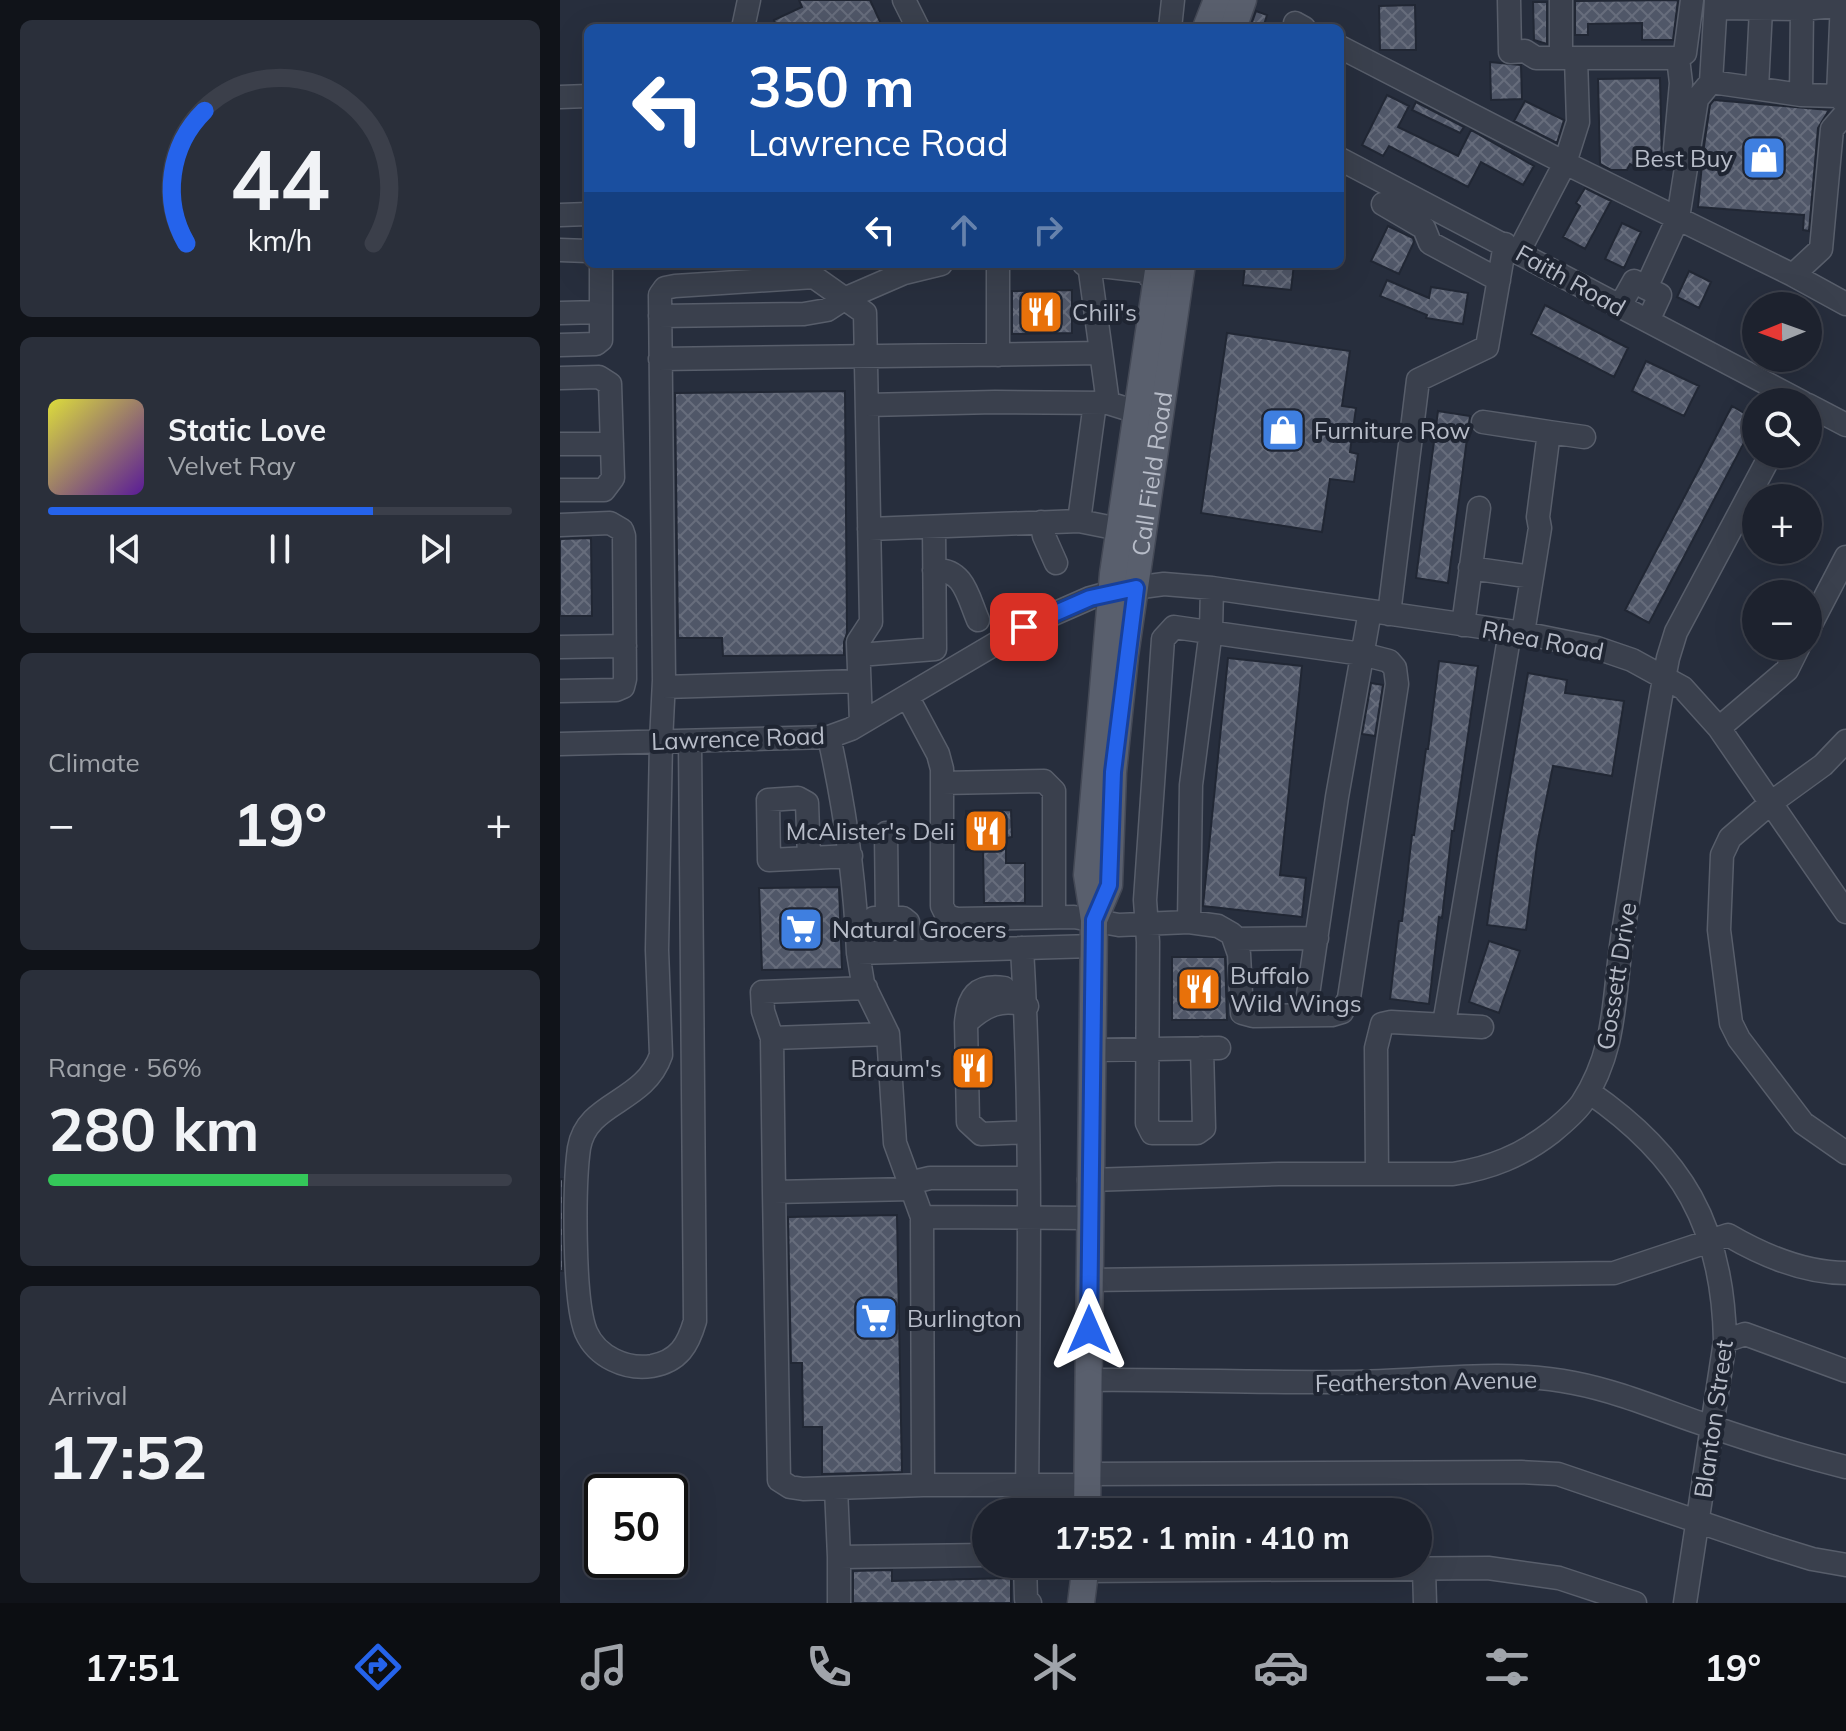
<!DOCTYPE html>
<html lang="en">
<head>
<meta charset="utf-8">
<style>
	:root { --surface:#1d222e; --page:#2a2f3a; --text:#f1f3f6; --muted:#a0a4aa; --line:#3b3f4a; --accent:#2563eb }
	body { margin:0; font-family:Mulish,sans-serif; background:var(--page); color:var(--text); height:100vh; display:flex; flex-direction:column; font-size:30px; white-space:nowrap }
	* { box-sizing:border-box; margin:0 }
	p { font-size:26px; color:var(--muted) }
	.icon { flex:none; width:44px; height:44px; fill:none; stroke:currentColor; stroke-width:2; stroke-linecap:round; stroke-linejoin:round }
	.map { position:relative; flex:1; overflow:hidden }
	.details { display:flex; flex-direction:column; gap:20px; padding:20px; background:#101319; width:560px }
	.details>* { flex:none }
	.hud { position:absolute; left:24px; top:24px; width:760px; height:244px; border-radius:12px; box-shadow:0 8px 32px #0002,0 0 0 2px var(--line); background:#1a4fa0; color:#fff; overflow:hidden }
	.needle { width:52px; rotate:269deg }
	.tools { position:absolute; left:1182px; top:292px; display:grid; gap:16px }
	.tools a { display:grid; place-items:center; width:80px; height:80px; border-radius:50%; background:var(--surface); box-shadow:0 8px 32px #0002,0 0 0 2px var(--line); font-size:40px }
	.speed { position:absolute; left:24px; top:1474px; display:flex; gap:16px; font-size:40px; font-weight:700; text-align:center }
	.speed>* { display:grid; place-content:center; width:104px; height:104px; border-radius:50%; background:var(--surface); box-shadow:0 8px 32px #0002,0 0 0 2px var(--line); line-height:1 }
	.speed .limit { border:4px solid #111; border-radius:12px; background:#fff; color:#111 }
	.pin { position:absolute; display:grid; place-items:center; width:68px; height:68px; color:#fff; margin:-34px; border-radius:16px; box-shadow:0 4px 12px #0006 }
	.me { position:absolute; width:88px; margin:-44px; rotate:0deg; stroke-linejoin:round; filter:drop-shadow(0 0 6px #0008) }
	.turn { display:flex; align-items:center; gap:28px; height:168px; padding:0 32px; font-size:36px }
	.turn .icon { width:104px; height:104px; stroke-width:2.5 }
	.turn b { display:block; font-size:56px; line-height:68px }
	.lanes { display:flex; align-items:center; height:76px; padding:0 32px; background:#0003; justify-content:center; gap:40px; direction:ltr }
	.lanes .off { opacity:.35 }
	.big { font-size:60px; font-weight:700; line-height:1.1 }
	.details .tile { flex:1; display:flex; flex-direction:column; justify-content:center; gap:12px; min-width:0; padding:0 28px; border-radius:12px; background:var(--page) }
	.details .dial { align-items:center; gap:0 }
	.dial svg { height:208px; overflow:visible; fill:none; stroke:var(--line); stroke-width:7; stroke-linecap:round; text-anchor:middle }
	.dial text { fill:var(--text); stroke:none }
	.song { display:flex; align-items:center; gap:24px }
	.cover { width:96px; height:96px; border-radius:12px; background:linear-gradient(135deg,hsl(60 70% 55%),hsl(270 70% 35%)) }
	.played { height:8px; border-radius:4px; background:linear-gradient(90deg,var(--accent) 70%,var(--line) 70%) }
	.keys { display:flex; justify-content:space-around; direction:ltr }
	.heat { display:flex; justify-content:space-between; align-items:center; font-size:44px; direction:ltr }
	.charge { height:12px; border-radius:6px; background:linear-gradient(90deg,#34c759 56%,var(--line) 0) }
	.trip { position:absolute; left:412px; top:1498px; width:460px; height:80px; border-radius:40px; background:var(--surface); box-shadow:0 8px 32px #0002,0 0 0 2px var(--line); font-weight:700; line-height:80px; text-align:center }
	.tabs { display:flex; height:128px; justify-content:space-around; align-items:center; background:#0c0e12; color:var(--muted) }
	.tabs .icon { width:56px; height:56px }
	.tabs .active { color:var(--accent) }
	.tabs b { font-size:36px; color:var(--text) }
	main { display:flex; flex:1; min-height:0 }
	.map>svg:first-child { display:block }
</style>
</head>
<body>
<main>
<section class="details">
<div class="tile dial"><svg viewBox="0 0 100 80">
<path d="M14 69A42 42 0 1 1 86 69"/>
<path d="M14 69A42 42 0 0 1 21 18" stroke="#2563eb"/>
<text x="50" y="56" font-size="32" font-weight="700">44</text>
<text x="50" y="72" font-size="11">km/h</text>
</svg></div>
<div class="tile">
<div class="song"><i class="cover"></i><div><b>Static Love</b><p>Velvet Ray</p></div></div>
<div class="played"></div>
<div class="keys"><svg class="icon" aria-label="previous" viewBox="0 0 24 24"><path d="M18 5L8 12l10 7zM5 5v14"/></svg><svg class="icon" aria-label="pause" viewBox="0 0 24 24"><path d="M8 5v14M16 5v14"/></svg><svg class="icon" aria-label="next" viewBox="0 0 24 24"><path d="M6 5l10 7-10 7zM19 5v14"/></svg></div>
</div>
<div class="tile"><p>Climate</p>
<div class="heat"><a>−</a><b class="big">19°</b><a>+</a></div>
</div>
<div class="tile"><p>Range · 56%</p><b class="big">280 km</b><div class="charge"></div></div>
<div class="tile"><p>Arrival</p><b class="big">17:52</b></div>
</section>
<div class="map">
<svg width="1286" height="1603" viewBox="0 0 1286 1603">
	<defs>
		<pattern id="building-cross-hatch" width="8" height="8" patternUnits="userSpaceOnUse" patternTransform="scale(2)"><rect width="8" height="8" fill="#505768"/><path d="M0 0l8 8M0 8l8-8" fill="none" stroke="#676d7c"/></pattern>
	</defs>
	<rect width="100%" height="100%" fill="#272e3d"/>
	<path fill="url(#building-cross-hatch)" stroke="#212734" stroke-width="2" d="M239 0H310L323 28H217L214 20 242 7Z
		M1118 0 1113 40H1082V23L1028 24V35H1015V1Z
		M973 2H987V44L974 40Z
		M855 5 856 50H820L819 6Z
		M696 11 707 15 703 28H690Z
		M930 62 961 65 962 99 931 100Z
		M1100 78 1102 169 1081 170 1070 164 1067 170H1051L1040 164 1038 79Z
		M827 95 849 106 838 127 898 156 911 130 974 166 963 185 921 162 908 187 829 146 823 156 802 145Z
		M1154 100 1269 110 1258 128 1249 231 1243 230 1244 215 1138 207 1143 153 1150 105Z
		M965 101 1004 120 997 143 954 121Z
		M856 102 904 127 900 133 852 110Z
		M1025 188 1051 201 1025 249 1003 237 1020 206 1016 203Z
		M1062 223 1081 232 1064 268 1045 259Z
		M828 226 853 238 854 242 839 274 811 261Z
		M685 264H734L731 290 683 285Z
		M1129 271 1151 282 1139 308 1117 297Z
		M827 280 869 298 871 287 908 293 903 324 866 318 867 315 820 296Z
		M512 290V333L452 334V291Z
		M985 305 1068 348 1054 377 971 334Z
		M667 333 790 351 782 406 796 408 790 452 798 454 794 482 770 479 762 532 641 513Z
		M1086 361 1139 386 1124 416 1072 391Z
		M285 391 287 633 284 642V655L163 656 162 638H118L115 393Z
		M1172 406 1196 420 1089 623 1065 610Z
		M878 411 910 416 888 583 856 578Z
		M31 538 32 616H0V539Z
		M668 658 742 666 720 875 746 878 742 917 643 906Z
		M879 661 918 666 894 831H892L882 918 879 917 869 1004 830 999 839 921H842L852 835H854L866 749H868Z
		M968 673 1007 680 1005 693 1064 701 1052 776 993 766 977 845 966 930 927 925 938 848Z
		M811 683 823 685 815 736 802 734Z
		M451 810 452 837 446 838V863H465V903H424L423 850H406V811Z
		M279 887 282 969 202 970 199 888Z
		M929 941 960 951 939 1013 909 1002Z
		M612 957H665L667 1020H612Z
		M0 1179H3V1271H0Z
		M337 1215 342 1472 262 1474V1427H243L242 1363H231L228 1217Z
		M332 1570V1581L451 1578V1603H293V1571Z"/>
	<g fill="none" stroke-linecap="round" stroke-linejoin="round">
		<g stroke="#585e6b" stroke-width="25">
			<path id="minor" d="M344 0 358 28
				M949 0 950 52 965 51 976 58H1118L1125 53 1132 0
				M1001 0V58
				M1156 0 1151 82 1241 95 1278 96 1286 104
				M1156 8 1242 9 1286 5
				M735 23 744 28
				M183 28 189 0
				M610 28 613 0
				M780 47 1005 163 1233 275 1286 304
				M1197 88 1201 9
				M1241 95 1242 9
				M1278 96 1282 0
				M0 97 28 96
				M1115 149 1121 83 1118 58
				M780 159 1242 402
				M823 204 864 228 870 243 939 280
				M0 215 28 214
				M0 250 28 251
				M959 251 1005 163 1018 122 1016 58
				M438 264V355
				M524 264 584 271 597 283
				M529 264 548 403
				M249 267 254 277 305 313 311 622 298 642 301 723
				M1233 275 1261 249 1272 129 1286 113
				M1086 288 1100 295 1088 321
				M1060 306 1074 281 1086 288 1118 218 1137 99 1151 82
				M0 313 41 312
				M100 316 244 314 267 310 284 299 344 273 381 264
				M0 345 36 344 41 340V264
				M100 359 541 353
				M0 378 39 377 50 384 53 478 44 490H0
				M307 405 435 402 548 403 577 412
				M1248 405 1286 425
				M923 422 989 432 978 517 980 528 963 633
				M989 432 1024 437
				M0 444H52
				M519 521 535 403
				M481 522 484 536 496 563
				M0 525 50 523 62 530 64 536 65 679 63 687 56 690 0 691
				M309 529 519 521 559 529
				M910 568 972 577
				M374 570C404 568 408 597 418 620
				M829 614 858 380 927 347 945 244
				M903 625 919 508
				M1248 630 1286 557
				M0 647 65 646
				M299 655 375 649 374 527
				M104 687 299 681
				M347 696 378 754 382 769V906L387 916 397 919 514 917 559 925 629 922 631 785 651 630 652 588
				M1159 728 1227 670 1239 646
				M269 737C285 809 295 879 298 953L534 946
				M130 741 135 1321C128 1345 119 1361 92 1366 66 1370 37 1357 26 1332 13 1300 14 1184 19 1148 27 1101 84 1104 101 1055L97 950 101 742 104 680 100 295 105 288 115 286 254 277
				M1286 741 1263 765 1212 802 1170 838 1162 855 1159 930 1171 1023 1179 1039 1243 1123 1286 1153
				M0 744 269 737 291 729 464 627 530 598 559 590 604 584 652 588 963 633 1037 648 1072 660 1123 688 1159 728 1286 912
				M382 783 484 781 494 791V917
				M326 833 327 918
				M249 858 247 803 238 798 208 800 209 860 291 856
				M314 918H343L348 922 350 951
				M629 922 658 926 672 934 679 954 682 1013 693 1016 772 1015 782 1012 789 998 837 684 835 668 829 661 802 654 614 627 603 639 585 900 588 942 587 1123 592 1133H637L644 1128 642 1048
				M674 939 757 938
				M462 948C473 1135 468 1324 467 1512
				M298 953 303 983 328 1034 335 1143 362 1217 529 1218
				M467 1006C442 997 424 1006 406 1023L408 1122 421 1134 467 1132
				M745 1015 777 797 810 611
				M406 1023C408 997 416 984 444 988L453 1001
				M884 1024 950 632
				M212 1038 203 1011 202 992 306 988
				M532 1050 659 1048
				M1029 1092C1122 1156 1163 1226 1165 1341L1125 1603
				M817 1174 816 1048 822 1024 831 1022 922 1027
				M529 1180 719 1174H893C931 1168 961 1156 992 1132 1003 1123 1014 1114 1022 1103 1057 1049 1053 999 1062 939 1077 846 1090 751 1108 658L1116 632 1211 454
				M349 1183 370 1178H467
				M352 1189 214 1192 219 1480 230 1487 243 1489 363 1485
				M214 1192 212 1038 328 1034
				M362 1217 363 1485H527
				M529 1280 1054 1273 1168 1235C1204 1256 1244 1273 1286 1273
				M1165 1341 1185 1334 1286 1371
				M528 1380C615 1379 702 1383 789 1382 863 1382 940 1368 1014 1383 1061 1392 1106 1412 1152 1427 1196 1442 1241 1456 1286 1467
				M527 1474 961 1472 998 1474 1210 1546 1252 1559 1286 1565
				M276 1488 279 1557
				M465 1564 466 1599 470 1603
				M864 1569 865 1603
				M526 1571 928 1568 999 1578 1075 1603
				M279 1603V1557L426 1555"/>
		</g>
		<g stroke="#444956" stroke-width="29">
			<g id="major">
				<path d="M646 28 657 0"/>
				<path d="M673 28 683 0"/>
				<path id="s1" d="M534 920 549 885 553 772 565 656 622 264"/>
				<path d="M527 1512 534 920 527 875 553 574 599 264"/>
				<path d="M521 1603 526 1564"/>
			</g>
		</g>
		<use href="#minor" stroke="#3a404d" stroke-width="22"/>
		<use href="#major" stroke="#595f6d" stroke-width="26"/>
	</g>
	<g fill="none" stroke-linecap="round" stroke-linejoin="round">
		<g stroke="#184099" stroke-width="20">
			<path id="route" d="M464 627 530 598 576 588 553 772 549 885 534 920 529 1330"/>
		</g>
		<use href="#route" stroke="#2563eb" stroke-width="14"/>
	</g>
	<defs>
		<g id="shop-square" transform="scale(2.3)"><rect x="-9" y="-9" width="18" height="18" rx="4" fill="#3f7fe0" stroke="#1f2532"/><path d="M-5-2.5h2.3a2.7 3.5 0 0 1 5.4 0H5L5.5 6h-11ZM-1.5-2.5h3a1.5 2.3 0 0 0-3 0Z" fill="#fff"/></g>
		<g id="restaurant-square" transform="scale(2.3)"><rect x="-9" y="-9" width="18" height="18" rx="4" fill="#e8710a" stroke="#1f2532"/><path d="M-5-6h1v4h1v-4h1v4h1v-4h1v5L-1.5 .5V6h-2V.5L-5-1ZM5-6V6H3V1.5H1.5Q1.5-4 5-6Z" fill="#fff"/></g>
		<g id="supermarket-square" transform="scale(2.3)"><rect x="-9" y="-9" width="18" height="18" rx="4" fill="#3f7fe0" stroke="#1f2532"/><path d="M-6-5.5h2.5l.6 2H6L4.5 2H-2.5L-4.4-4H-6ZM-1.5 3.2a1.3 1.3 0 1 0 .1 0ZM3 3.2a1.3 1.3 0 1 0 .1 0Z" fill="#fff"/></g>
	</defs>
	<g fill-rule="evenodd">
		<use href="#shop-square" x="1204" y="158"/>
		<use href="#restaurant-square" x="481" y="312"/>
		<use href="#shop-square" x="723" y="430"/>
		<use href="#restaurant-square" x="426" y="831"/>
		<use href="#supermarket-square" x="241" y="929"/>
		<use href="#restaurant-square" x="639" y="989"/>
		<use href="#restaurant-square" x="413" y="1068"/>
		<use href="#supermarket-square" x="316" y="1318"/>
	</g>
	<g text-anchor="middle" dominant-baseline="central" stroke-width="8" stroke-linejoin="round" paint-order="stroke">
		<g font-size="24" fill="#b7bcc8" stroke="#1f2532" text-anchor="start">
			<text x="1173" y="158" text-anchor="end">Best Buy</text>
			<text x="512" y="312">Chili's</text>
			<text x="754" y="430">Furniture Row</text>
			<text x="395" y="831" text-anchor="end">McAlister's Deli</text>
			<text x="272" y="929">Natural Grocers</text>
			<text x="670" y="975">Buffalo<tspan x="670" dy="28">Wild Wings</tspan></text>
			<text x="382" y="1068" text-anchor="end">Braum's</text>
			<text x="347" y="1318">Burlington</text>
		</g>
		<g font-size="24" fill="#b7bcc8" stroke="#1f2532">
			<text transform="translate(1011 280) rotate(29)">Faith Road</text>
			<text stroke="none"><textPath href="#s1" startOffset="452">Call Field Road</textPath></text>
			<text transform="translate(983 640) rotate(11)">Rhea Road</text>
			<text transform="translate(178 738) rotate(-2)">Lawrence Road</text>
			<text transform="translate(1056 976) rotate(-81)">Gossett Drive</text>
			<text transform="translate(866 1381) rotate(-1)">Featherston Avenue</text>
			<text transform="translate(1153 1419) rotate(-82)">Blanton Street</text>
		</g>
	</g>
</svg>
<div class="tools">
<a><svg class="needle" viewBox="-14 -14 28 28"><path d="M0-13l5 13h-10z" fill="#e53935"/><path d="M0 13l5-13h-10z" fill="#a0a4aa"/></svg></a>
<a><svg class="icon" aria-label="search" viewBox="0 0 24 24"><circle cx="10" cy="10" r="6"/><path d="M15 15l6 6"/></svg></a>
<a>+</a>
<a>−</a>
</div>
<div class="speed"><div class="limit">50</div></div>
<div class="pin" style="left:464px;top:627px;background:#d93025"><svg class="icon" aria-label="arrive" viewBox="0 0 24 24"><path d="M6 21V4h12l-3 4 3 4H6"/></svg></div>
<svg class="me" style="left:529px;top:1330px" viewBox="-20 -20 40 40"><path d="M0-17L14 15 0 8-14 15z" fill="#2563eb" stroke="#fff" stroke-width="4"/></svg>
<div class="trip">17:52 · 1 min · 410 m</div>
<div class="hud">
<div class="turn"><svg class="icon" aria-label="left" viewBox="0 0 24 24"><path d="M17 20v-9H6M10 6l-5 5 5 5"/></svg><div><b>350 m</b>Lawrence Road</div></div>
<div class="lanes"><svg class="icon" aria-label="left" viewBox="0 0 24 24"><path d="M17 20v-9H6M10 6l-5 5 5 5"/></svg><svg class="icon off" aria-label="ahead" viewBox="0 0 24 24"><path d="M12 20V5M6 11l6-6 6 6"/></svg><svg class="icon off" aria-label="right" viewBox="0 0 24 24"><path d="M7 20v-9h11M14 6l5 5-5 5"/></svg></div>
</div>
</div>
</main>
<nav class="tabs">
<b>17:51</b>
<svg class="icon active" aria-label="directions" viewBox="0 0 24 24"><path d="M12 3l9 9-9 9-9-9zM9 14v-3h6M13 9l2 2-2 2"/></svg>
<svg class="icon" aria-label="music" viewBox="0 0 24 24"><path d="M9 18V5l10-2v13"/><circle cx="6" cy="18" r="3"/><circle cx="16" cy="16" r="3"/></svg>
<svg class="icon" aria-label="phone" viewBox="0 0 24 24"><path d="M5 4h4l2 5-3 2q2 4 5 5l2-3 5 2v4C11 20 4 13 5 4z"/></svg>
<svg class="icon" aria-label="climate" viewBox="0 0 24 24"><path d="M12 3v18M4 7l16 10M4 17L20 7"/></svg>
<svg class="icon" aria-label="car" viewBox="0 0 24 24"><path d="M5 17H2v-5l4-1 3-4h7l3 4 3 1v5h-3M9 17h6M6 11h13"/><circle cx="7" cy="17" r="2"/><circle cx="17" cy="17" r="2"/></svg>
<svg class="icon" aria-label="filters" viewBox="0 0 24 24"><path d="M4 7h16M4 17h16"/><circle cx="9" cy="7" r="2"/><circle cx="15" cy="17" r="2"/></svg>
<b>19°</b>
</nav>
</body>
</html>
